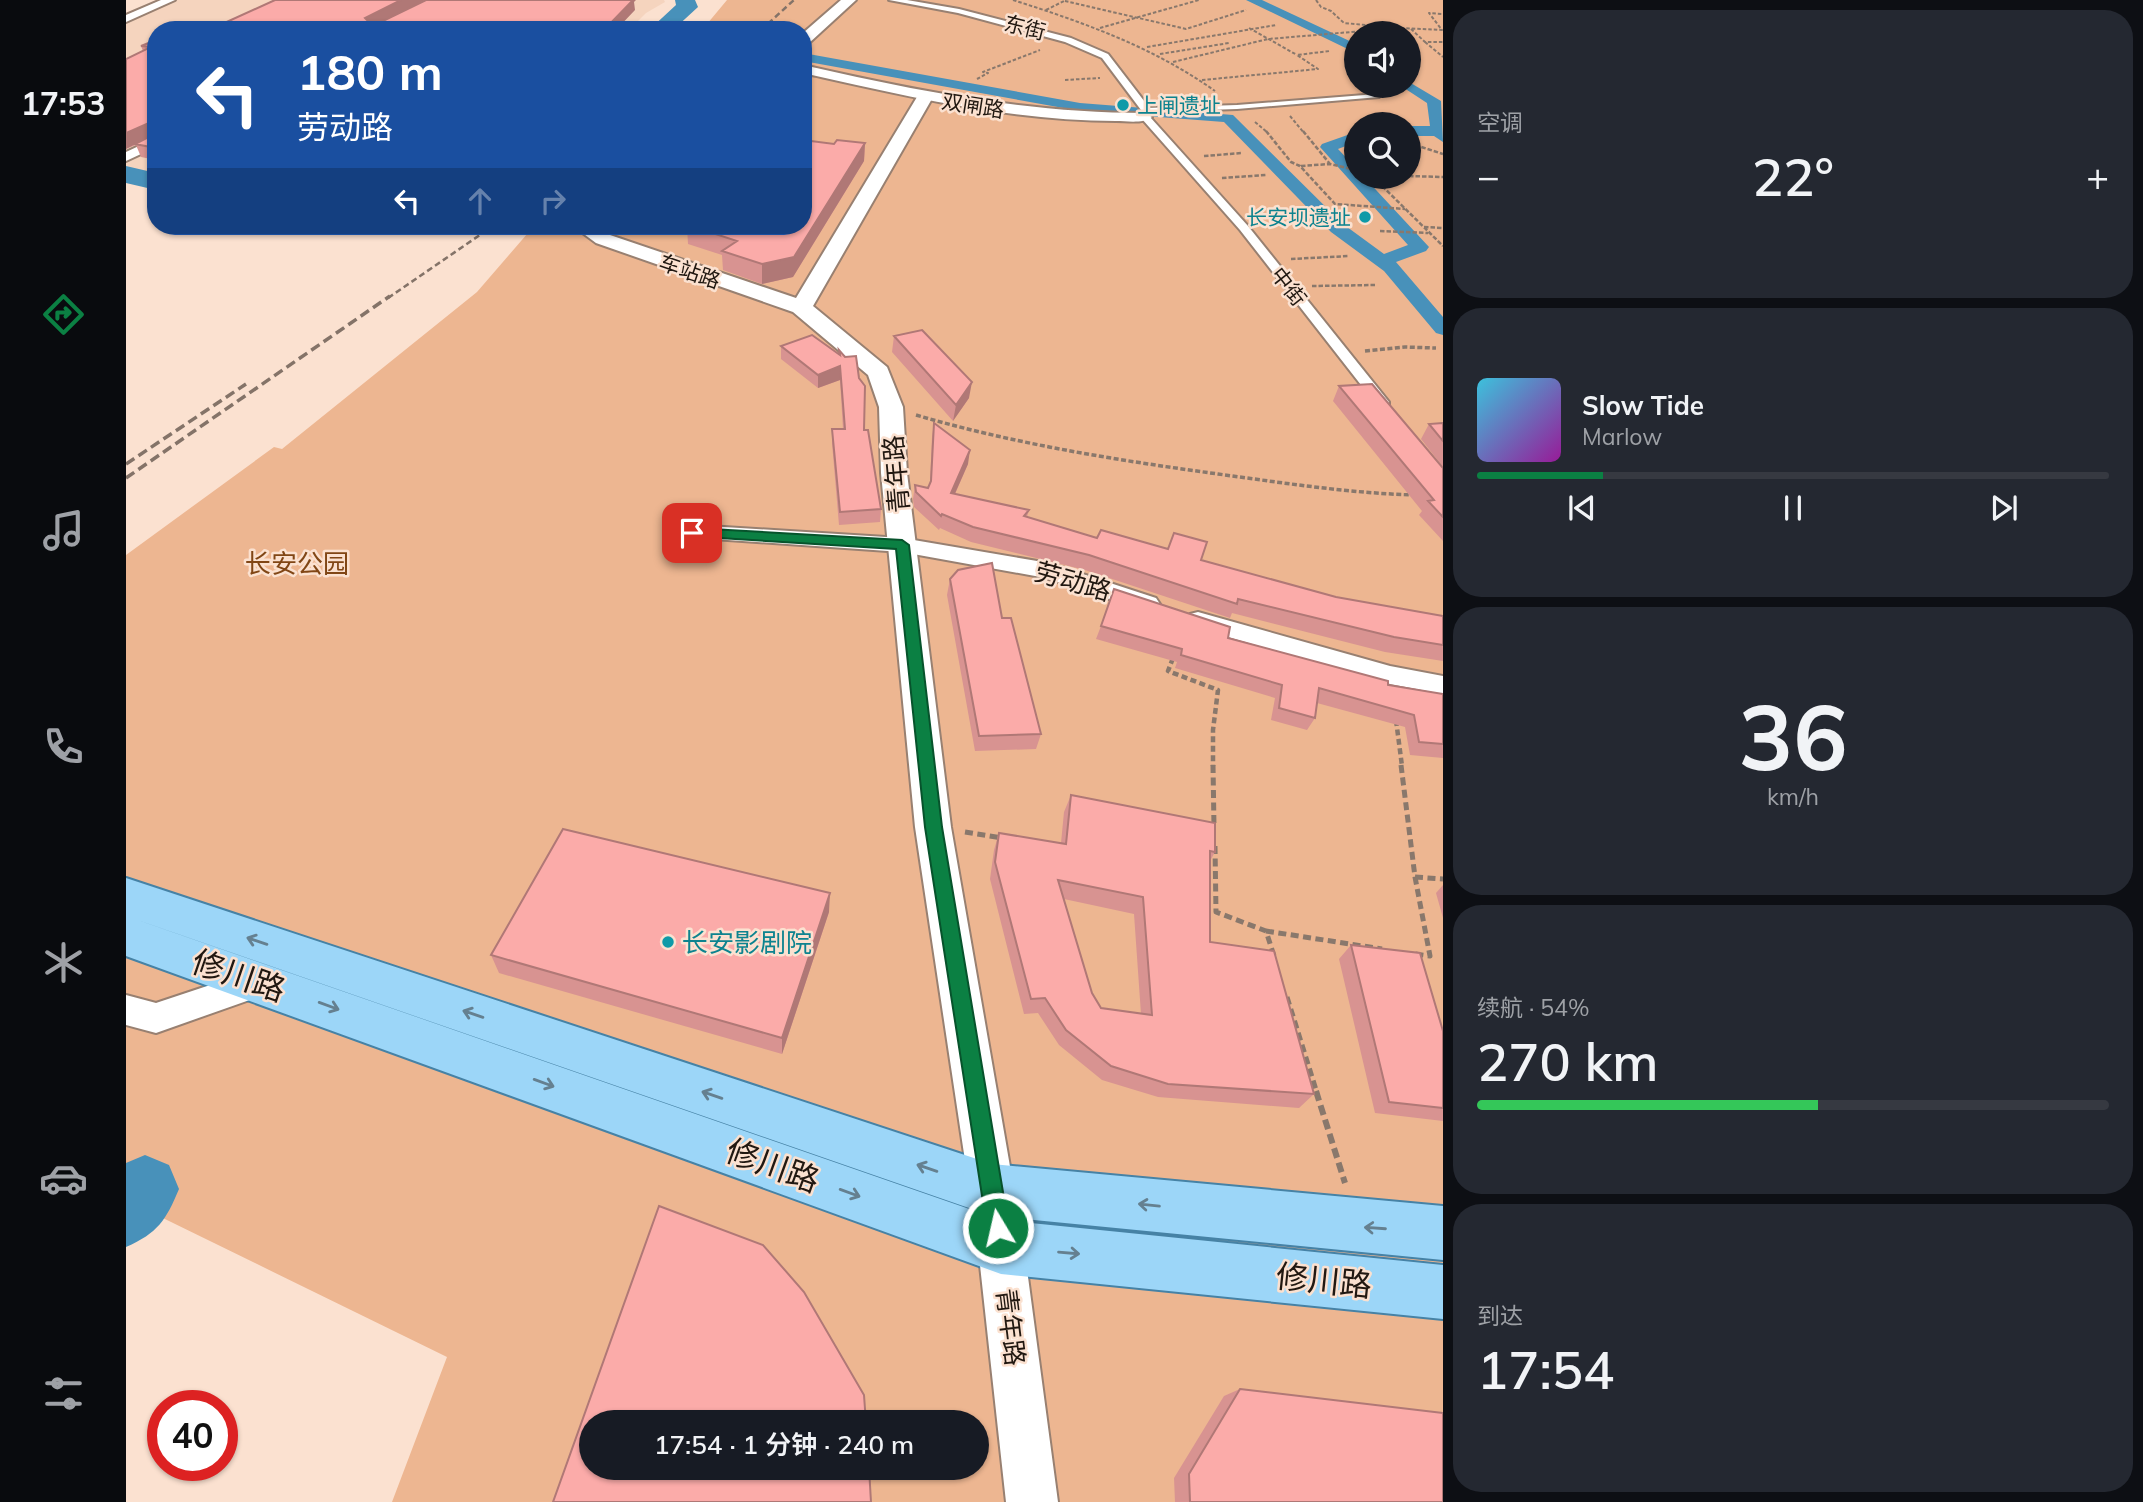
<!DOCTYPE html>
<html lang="zh">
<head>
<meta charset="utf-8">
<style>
	:root { --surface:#171b24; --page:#242831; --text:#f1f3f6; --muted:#9ea1a6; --line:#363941; --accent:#0b8043 }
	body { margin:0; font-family:Mulish,"Noto Sans SC",sans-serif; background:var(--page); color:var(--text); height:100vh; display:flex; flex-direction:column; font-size:26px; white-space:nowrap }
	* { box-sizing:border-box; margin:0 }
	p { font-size:23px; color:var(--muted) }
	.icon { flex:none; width:38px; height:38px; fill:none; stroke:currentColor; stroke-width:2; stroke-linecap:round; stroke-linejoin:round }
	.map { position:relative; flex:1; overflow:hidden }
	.details { display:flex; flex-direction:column; gap:10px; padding:10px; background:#0d0f14; width:700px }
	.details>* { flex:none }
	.guide { position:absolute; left:21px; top:21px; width:665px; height:214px; border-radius:28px; box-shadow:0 2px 5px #0004; background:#1a4fa0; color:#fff; overflow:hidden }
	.controls { position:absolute; left:1218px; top:21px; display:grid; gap:14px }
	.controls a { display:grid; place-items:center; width:77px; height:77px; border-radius:50%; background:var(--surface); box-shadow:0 2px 5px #0004; font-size:35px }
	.speed { position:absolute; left:21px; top:1390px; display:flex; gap:14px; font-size:35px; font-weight:700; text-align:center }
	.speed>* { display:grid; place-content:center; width:91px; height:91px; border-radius:50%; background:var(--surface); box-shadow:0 2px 5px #0004; line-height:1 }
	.speed .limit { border:10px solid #d22; background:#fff; color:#111 }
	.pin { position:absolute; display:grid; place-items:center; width:60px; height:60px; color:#fff; margin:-30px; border-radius:14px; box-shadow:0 4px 10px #0006 }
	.me { position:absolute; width:77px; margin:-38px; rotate:351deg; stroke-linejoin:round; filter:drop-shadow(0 0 5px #0008) }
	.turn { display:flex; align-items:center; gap:24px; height:147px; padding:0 35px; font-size:32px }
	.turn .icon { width:91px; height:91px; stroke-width:2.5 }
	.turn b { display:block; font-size:49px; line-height:60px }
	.lanes { display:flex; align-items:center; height:66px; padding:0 35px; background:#0003; justify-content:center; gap:35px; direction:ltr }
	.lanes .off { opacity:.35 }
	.big { font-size:52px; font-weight:600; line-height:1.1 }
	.details .tile { flex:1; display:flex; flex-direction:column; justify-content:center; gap:10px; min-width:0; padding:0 24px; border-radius:28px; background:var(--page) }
	.details .dial { align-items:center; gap:0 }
	.dial b { font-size:91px; line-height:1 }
	.song { display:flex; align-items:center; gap:21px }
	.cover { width:84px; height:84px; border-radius:10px; background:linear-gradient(135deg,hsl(190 70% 55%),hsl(300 70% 35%)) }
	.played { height:7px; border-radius:4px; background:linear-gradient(90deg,var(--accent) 20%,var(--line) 20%) }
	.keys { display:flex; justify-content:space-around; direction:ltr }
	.heat { display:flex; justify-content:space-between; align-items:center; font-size:38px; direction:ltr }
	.charge { height:10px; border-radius:5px; background:linear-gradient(90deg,#34c759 54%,var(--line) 0) }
	.trip { position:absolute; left:453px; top:1410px; width:410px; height:70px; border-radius:35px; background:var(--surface); box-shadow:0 2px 5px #0004; font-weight:600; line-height:70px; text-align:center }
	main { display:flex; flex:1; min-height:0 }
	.tab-bar { display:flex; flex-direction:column; width:126px; justify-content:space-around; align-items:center; background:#090b0e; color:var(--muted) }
	.tab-bar .icon { width:49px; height:49px }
	.tab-bar .active { color:var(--accent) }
	.tab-bar b { font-size:32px; color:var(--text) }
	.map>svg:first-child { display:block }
</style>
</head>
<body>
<main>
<nav class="tab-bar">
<b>17:53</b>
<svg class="icon active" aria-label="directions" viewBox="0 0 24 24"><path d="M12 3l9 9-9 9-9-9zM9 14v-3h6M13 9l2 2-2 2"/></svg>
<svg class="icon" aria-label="music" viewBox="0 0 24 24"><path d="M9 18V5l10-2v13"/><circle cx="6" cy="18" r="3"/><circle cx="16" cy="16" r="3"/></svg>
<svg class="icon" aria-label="phone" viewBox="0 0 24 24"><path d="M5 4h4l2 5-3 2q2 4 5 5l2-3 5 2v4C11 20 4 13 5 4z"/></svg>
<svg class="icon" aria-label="climate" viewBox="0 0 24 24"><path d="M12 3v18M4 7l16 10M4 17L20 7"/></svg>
<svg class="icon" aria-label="car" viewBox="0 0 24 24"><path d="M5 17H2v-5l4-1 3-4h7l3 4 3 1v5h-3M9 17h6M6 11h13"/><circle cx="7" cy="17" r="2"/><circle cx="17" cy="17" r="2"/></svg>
<svg class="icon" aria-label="filters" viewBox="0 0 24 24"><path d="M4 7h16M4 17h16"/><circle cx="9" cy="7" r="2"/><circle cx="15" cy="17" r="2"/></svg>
</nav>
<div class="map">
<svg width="1317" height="1502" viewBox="0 0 1317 1502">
	<rect width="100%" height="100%" fill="#fbe1d0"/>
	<path fill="#f5d4be" d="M49 0H538L539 2 520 13 503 30H30V177L0 166V21Z"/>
	<path fill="#edb691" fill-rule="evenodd" d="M601 0H1317V1502H266L321 1357 0 1200V555L148 447 156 449 351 292 408 226H677V30H576ZM1230 33H1283V86H1230ZM1230 124H1283V177H1230ZM466 1423H850V1468H466Z"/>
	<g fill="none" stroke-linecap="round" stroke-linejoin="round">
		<path fill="#4891ba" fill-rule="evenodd" d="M1120 0H1136L1230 44V53Z
			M677 53 954 103 1107 115 1217 224 1258 254 1282 245 1194 147 1196 144 1230 132V142L1212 149 1230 168V177H1238L1303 247 1300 251 1270 262 1317 317V335L1310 333 1258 271 1205 232 1098 122 954 111 677 61Z
			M1283 82 1315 101 1317 142 1308 136H1283V126H1304L1301 103 1275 86H1283Z"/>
		<path fill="#4891ba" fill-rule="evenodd" d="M549 0H569L572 7 547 30H523L550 5Z
			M0 166 30 173V190L0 183Z
			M19 1155 43 1165 53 1189C40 1220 32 1233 0 1247V1163Z"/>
		<g stroke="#988071" stroke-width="4">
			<path id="service" d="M1251 94 1253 97 1111 109 1020 112 1017 110 1020 108 1111 105Z"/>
		</g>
		<g stroke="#988071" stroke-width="4">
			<path id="pedestrian" d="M763 0H781L833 9 945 38 982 54 1025 110 1024 117 1122 226 1263 402V408H1253L1114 230 1016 119 1015 110 976 58 939 42 832 13Z"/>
		</g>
		<g stroke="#988071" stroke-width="4">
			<path id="minor" d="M35 0H49L0 22V15Z
				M677 65C791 91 902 113 1019 113L1026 117C1017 124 1001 121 990 121 884 121 780 96 677 73Z
				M30 138V147L0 161V152Z
				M566 525 776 538 923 563 1030 598 1034 604 1030 610 1022 612 920 578 776 552 558 537 555 532 558 527Z
				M1072 612 1264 666 1317 676V694L1264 684 1064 626 1060 620 1064 614Z
				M135 968 146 972 151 982 146 992 30 1033 0 1025V995L30 1003Z"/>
		</g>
		<g stroke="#988071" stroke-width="4">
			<path id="tertiary" d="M715 0H730L682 44 677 45V33Z
				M799 92 807 97 687 306 761 367 777 407 781 473 825 827 898 1247 932 1502H880L852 1247 789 827 755 473 753 407 742 375 667 312 470 243 447 226H470L484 235 670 298 791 97Z"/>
		</g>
		<g stroke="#4682a5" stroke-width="4">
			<path id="primary" d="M0 878 866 1164 1317 1206V1260L866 1216 0 916Z
				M0 916 875 1220 1317 1265V1319L875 1274 0 956Z"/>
		</g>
		<path stroke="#89786c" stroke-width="2" stroke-dasharray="3.5 2" stroke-linecap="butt" d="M887 0C959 23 1027 47 1089 91
			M1190 0 1195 7 1205 11 1218 23 1262 27
			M939 1 1060 29 1120 10
			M920 10 940 0
			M974 28 1073 0
			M1123 28 1171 55
			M1285 29 1299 42H1317
			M1299 42 1317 57
			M1021 47 1150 25
			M1034 54 1103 43
			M1047 62 1142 39 1273 28 1316 30 1303 13 1317 14
			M851 79 862 73 857 72 914 50
			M939 80 974 78
			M1076 80 1192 69 1171 55 1204 51
			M1164 116 1178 133
			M1129 122 1142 133"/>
		<path stroke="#89786c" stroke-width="2.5" stroke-dasharray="4.5 2" stroke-linecap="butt" d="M1140 131 1165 162 1174 166 1209 204 1279 209
			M1177 131 1204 164
			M1283 143 1317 154
			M1230 152 1224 156 1230 162
			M1078 156 1116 153
			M1175 166 1204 164 1230 170
			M1283 176 1317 177
			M1247 177 1317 246
			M1096 178 1140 175
			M1298 227 1317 228
			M1254 231 1302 233
			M1165 259 1223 256
			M1186 286 1250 285"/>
		<path stroke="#89786c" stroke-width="3.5" stroke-dasharray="5 2.5" stroke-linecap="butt" d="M1239 351 1279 347 1310 348
			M790 415C889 444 990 460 1092 474 1158 483 1222 493 1288 495"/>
		<path stroke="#89786c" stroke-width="4.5" stroke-dasharray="6 3.5" stroke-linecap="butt" d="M1047 658 1042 671 1092 690 1087 730V766
			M1270 720 1276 766"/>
		<path stroke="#89786c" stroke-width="5" stroke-dasharray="8 4.5" stroke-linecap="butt" d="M1087 765 1088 827
			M1275 765 1289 877 1304 956 1289 954
			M839 832 876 838
			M1089 846 1090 912 1140 931 1148 956
			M1289 877 1317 879
			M1140 931 1256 949
			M1161 997 1191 1093"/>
		<path stroke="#89786c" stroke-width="6" stroke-dasharray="10 5" stroke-linecap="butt" d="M1190 1091 1219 1183"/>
		<use href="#service" fill="#fff" fill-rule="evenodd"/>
		<use href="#pedestrian" fill="#fff" fill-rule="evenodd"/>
		<use href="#minor" fill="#fff" fill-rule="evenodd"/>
		<use href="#tertiary" fill="#fff" fill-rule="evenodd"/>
		<use href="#primary" fill="#9cd6f8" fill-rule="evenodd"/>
		<path stroke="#847368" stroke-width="2.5" stroke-dasharray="6 3.5" stroke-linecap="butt" d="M635 30 668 0
			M262 298 367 226"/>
		<path stroke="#847368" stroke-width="3.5" stroke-dasharray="10 5" stroke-linecap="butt" d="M0 464 120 384
			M0 478 264 296"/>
	</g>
	<path fill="#d89391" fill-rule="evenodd" d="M30 40V160L15 157 10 145 0 149V59L17 51 15 46Z
		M739 143 738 161 667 277 636 284 597 270 596 255 562 244 561 226H677L708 144Z
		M768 336 843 398 827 421 766 352Z
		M655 346 713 354 738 430 755 509 754 522 713 525 706 443V429H717L714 380 692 388 655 359Z
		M1213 386 1317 468V541L1293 515 1296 511 1207 401Z
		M808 423 842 464 829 494 903 510 901 517 971 538 1075 560 1210 597 1317 616V661L1259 652 1106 613 1104 618 959 570 845 542 814 528 813 530 788 507 787 499 789 485 802 488 804 484 806 437Z
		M1317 423V467L1295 439 1303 424Z
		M824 579 876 618 915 734 910 749 849 751 821 595Z
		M975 626 1102 638 1262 685 1317 694V758L1284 755 1279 727 1191 703 1189 718 1181 730 1145 720 1149 698 1049 668 1051 662 970 639Z
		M945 795 1089 852 1084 861V942L1188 1094 1173 1108 1032 1097 976 1080 933 1045 912 1013 898 1014 864 879 868 850 873 833 935 843 938 812ZM938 899 1008 914 1015 1014 975 1008 966 993Z
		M1317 885V918L1310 893Z
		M703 912 656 1054 373 973 365 955Z
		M1225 945 1317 1031V1121L1249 1113 1213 959Z
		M1114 1389 1317 1502H1049L1048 1478 1098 1396Z"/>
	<path fill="#b07876" d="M275 0H299L242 29 239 18Z
		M497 0H510L508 2 509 10 490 30H478Z
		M25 122 30 133 0 149V133Z
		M739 143 738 161 667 277 636 284V264Z
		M714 366V380L692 388V375Z
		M846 382 843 398 827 421 830 405Z
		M844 450 842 464 823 507 825 493Z
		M704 893 703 912 656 1054V1038Z"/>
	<path fill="#fbaba9" stroke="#b07876" stroke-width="2" fill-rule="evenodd" d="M149 0H275L239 18 242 21H257L300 0H507L478 30 457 28 455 30H83Z
		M30 40V148L9 144 25 136V122L0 133V59L25 47 15 46Z
		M677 140 708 144 711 140 739 143 668 257 636 264 596 251 611 241 565 226H677Z
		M796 330 846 382 830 405 768 336Z
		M686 335 714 355 713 350 719 357 730 356 733 378 739 386 738 430H742L755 509 714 512 706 429H719L714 366 692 375 655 346Z
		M1246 384 1317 468V517L1302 501 1308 500 1213 386Z
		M808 423 844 450 825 493 903 510 898 516 971 538 975 530 1042 549 1048 533 1081 542 1075 560 1210 597 1317 616V645L1268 637 1112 599 1111 604 963 555 847 527 816 514 815 516 790 492 789 485 802 488 805 481Z
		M1317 423V441L1303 424Z
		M866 563 876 618H885L915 734 853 736 824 579 832 570Z
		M988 589 1104 627 1102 638 1262 681V685L1317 694V744L1293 742 1288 715 1193 688 1189 718 1153 708 1156 685 1055 655 1056 649 975 626Z
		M945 795 1089 823V852L1084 851V942L1148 951 1188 1094 1042 1084 985 1066 940 1030 919 998 905 999 869 862 873 833 940 844ZM932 880 1017 897 1026 1015 975 1008 966 993Z
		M437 829 704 893 656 1038 365 955Z
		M1225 945 1294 953 1317 1031V1108L1263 1102Z
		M533 1206 637 1245 678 1292 738 1395 740 1423H466V1468H743L745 1502H427Z
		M1114 1389 1317 1413V1502H1064L1063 1474Z"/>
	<defs><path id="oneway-shaft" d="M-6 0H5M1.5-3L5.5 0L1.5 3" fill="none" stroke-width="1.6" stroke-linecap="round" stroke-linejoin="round" transform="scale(1.75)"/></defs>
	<g stroke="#658090">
		<use href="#oneway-shaft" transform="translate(131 941) rotate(-161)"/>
		<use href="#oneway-shaft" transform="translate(203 1006) rotate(20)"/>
		<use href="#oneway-shaft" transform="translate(347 1014) rotate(-161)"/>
		<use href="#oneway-shaft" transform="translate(418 1083) rotate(20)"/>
		<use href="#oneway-shaft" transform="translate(586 1095) rotate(-161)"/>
		<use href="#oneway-shaft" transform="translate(801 1168) rotate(-161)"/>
		<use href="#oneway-shaft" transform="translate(724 1193) rotate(20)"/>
		<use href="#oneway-shaft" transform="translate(1023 1205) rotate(-174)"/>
		<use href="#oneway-shaft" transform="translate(1249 1228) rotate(-176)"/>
		<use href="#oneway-shaft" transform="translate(943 1253) rotate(5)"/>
	</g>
	<path fill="#0b8043" stroke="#07532c" stroke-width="2" d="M566 528 776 540 783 545 816 827 883 1228 879 1235 872 1239 864 1235 861 1228 799 827 770 549 561 536V530Z"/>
	<g fill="#0f9aa8" stroke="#fbe1d0" stroke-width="2.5">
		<circle cx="997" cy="105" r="7"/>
		<circle cx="1239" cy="217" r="7"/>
		<circle cx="542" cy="942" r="7"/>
	</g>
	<g text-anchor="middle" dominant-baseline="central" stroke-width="5" stroke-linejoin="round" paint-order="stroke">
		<g font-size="21" fill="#211811" stroke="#fbe1d0">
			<text transform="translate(899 27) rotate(14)">东街</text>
			<text transform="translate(847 105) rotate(9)">双闸路</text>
			<text transform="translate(564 271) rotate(19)">车站路</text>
			<text transform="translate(1163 286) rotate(52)">中街</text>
		</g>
		<g font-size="21" fill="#0d838f" stroke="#fbe1d0" text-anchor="start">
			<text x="1011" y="105">上闸遗址</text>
			<text x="1225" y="217" text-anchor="end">长安坝遗址</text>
		</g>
		<g font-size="26" fill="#211811" stroke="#fbe1d0">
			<text transform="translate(770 474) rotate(-95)">青年路</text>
			<text transform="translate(947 581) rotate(16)">劳动路</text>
			<text transform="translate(885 1327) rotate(83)">青年路</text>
		</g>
		<g font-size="26" fill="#814615" stroke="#fbe1d0">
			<text x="171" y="563">长安公园</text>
		</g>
		<g font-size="26" fill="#0d838f" stroke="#fbe1d0" text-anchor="start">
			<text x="556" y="942">长安影剧院</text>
		</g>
		<g font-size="32" fill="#211811" stroke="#fbe1d0">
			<text transform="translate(113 975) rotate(19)">修川路</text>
			<text transform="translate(647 1165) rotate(20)">修川路</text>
			<text transform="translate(1198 1280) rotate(6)">修川路</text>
		</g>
	</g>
</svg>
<div class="controls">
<a><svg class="icon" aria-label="sound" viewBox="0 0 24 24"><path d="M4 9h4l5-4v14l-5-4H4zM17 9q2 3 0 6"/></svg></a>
<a><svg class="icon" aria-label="search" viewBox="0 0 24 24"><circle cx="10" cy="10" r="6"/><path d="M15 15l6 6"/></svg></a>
</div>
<div class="speed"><div class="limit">40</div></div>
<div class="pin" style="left:566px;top:533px;background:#d93025"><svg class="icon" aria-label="arrive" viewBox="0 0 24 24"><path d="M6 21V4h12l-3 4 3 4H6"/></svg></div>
<svg class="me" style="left:872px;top:1228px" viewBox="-20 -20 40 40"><circle r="17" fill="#0b8043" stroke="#fff" stroke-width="3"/><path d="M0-11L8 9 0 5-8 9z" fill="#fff"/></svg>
<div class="trip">17:54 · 1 分钟 · 240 m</div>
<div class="guide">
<div class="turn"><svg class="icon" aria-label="left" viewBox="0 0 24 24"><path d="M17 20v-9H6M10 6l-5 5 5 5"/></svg><div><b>180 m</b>劳动路</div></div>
<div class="lanes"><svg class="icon" aria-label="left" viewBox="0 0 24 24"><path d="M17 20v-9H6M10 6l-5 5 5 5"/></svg><svg class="icon off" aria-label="ahead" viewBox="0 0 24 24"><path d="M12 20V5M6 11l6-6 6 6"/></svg><svg class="icon off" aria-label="right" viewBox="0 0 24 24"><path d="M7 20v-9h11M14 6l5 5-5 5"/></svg></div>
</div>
</div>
<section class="details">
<div class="tile"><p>空调</p>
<div class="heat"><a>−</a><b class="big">22°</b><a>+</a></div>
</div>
<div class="tile">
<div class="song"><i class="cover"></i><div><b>Slow Tide</b><p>Marlow</p></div></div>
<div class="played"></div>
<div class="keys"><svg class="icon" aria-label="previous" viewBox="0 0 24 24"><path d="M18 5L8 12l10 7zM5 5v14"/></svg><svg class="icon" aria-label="pause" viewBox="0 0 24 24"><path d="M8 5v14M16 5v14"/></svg><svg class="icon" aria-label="next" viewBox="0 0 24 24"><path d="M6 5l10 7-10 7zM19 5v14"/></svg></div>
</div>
<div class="tile dial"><b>36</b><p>km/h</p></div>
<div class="tile"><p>续航 · 54%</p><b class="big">270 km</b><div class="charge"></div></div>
<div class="tile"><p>到达</p><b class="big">17:54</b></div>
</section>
</main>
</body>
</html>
